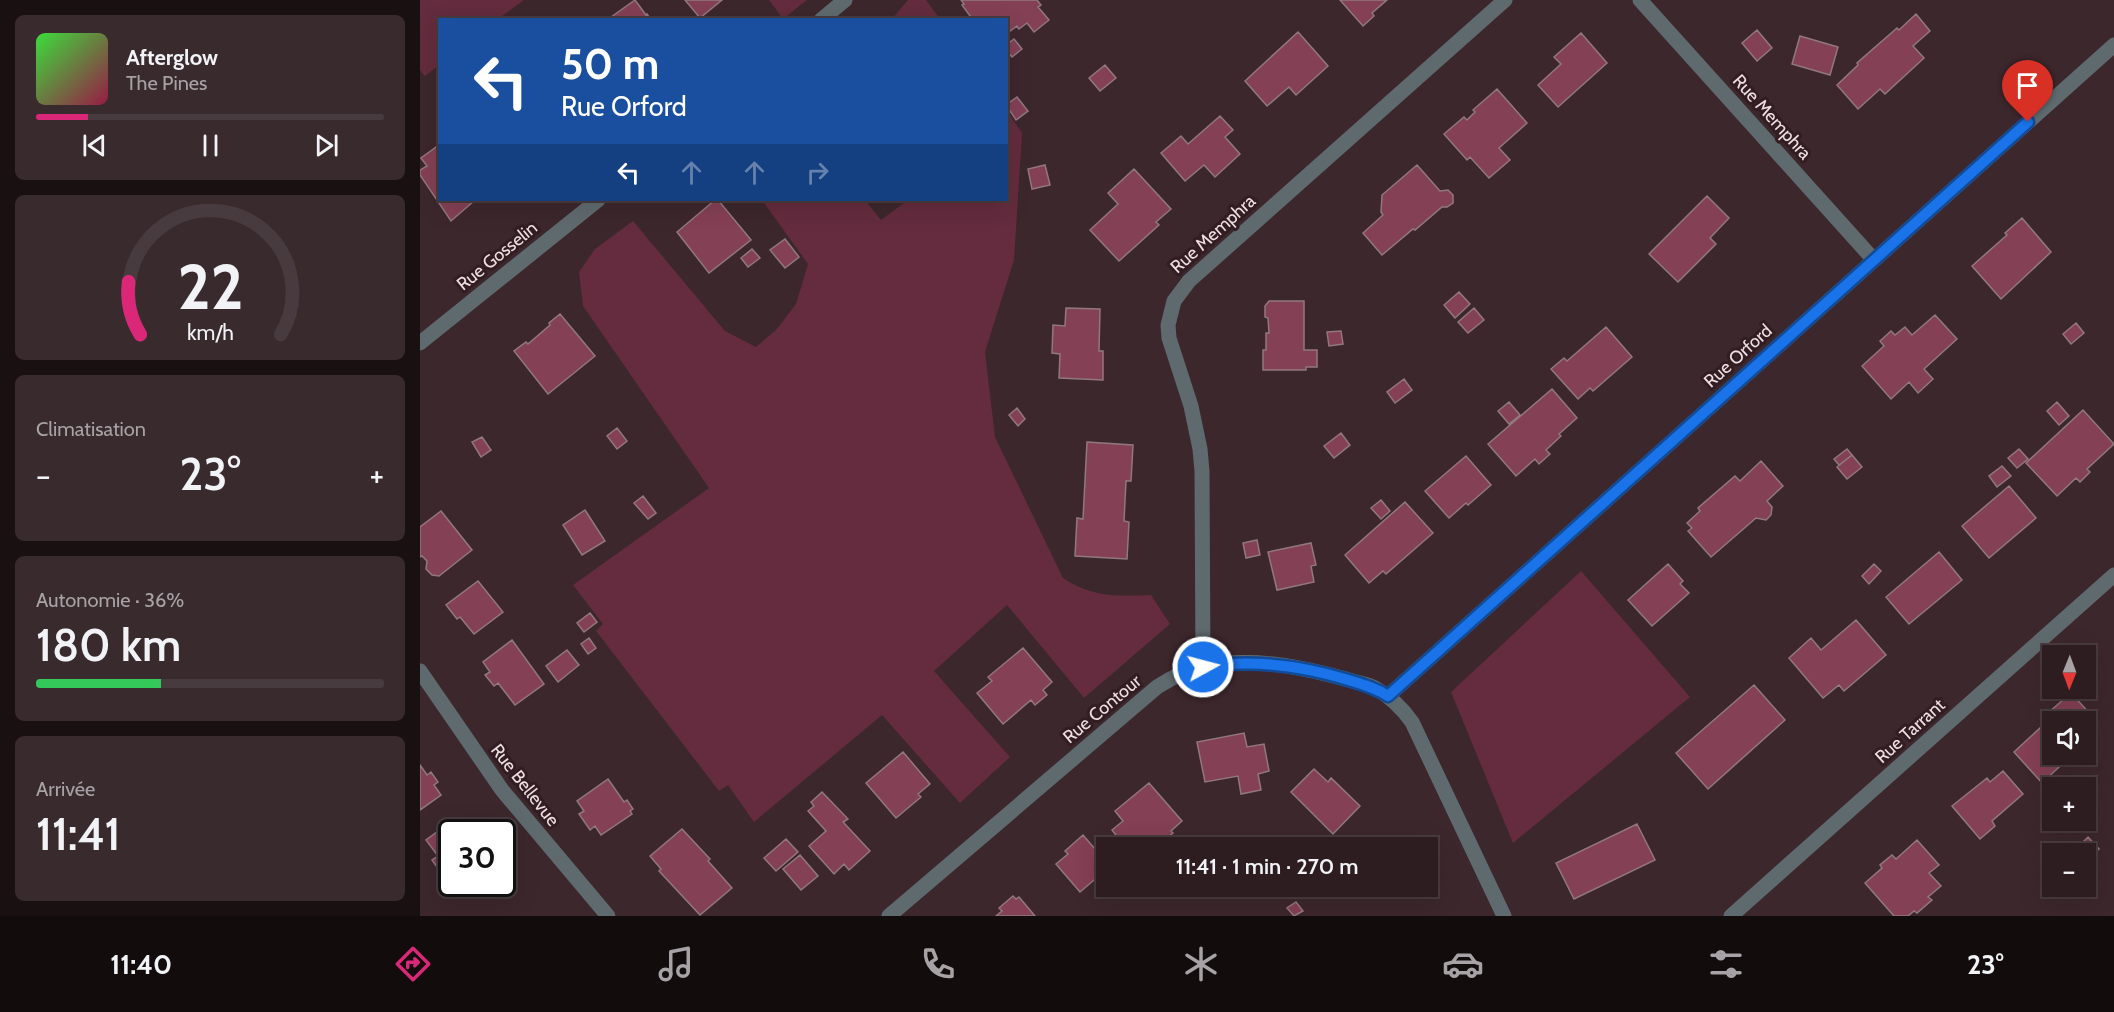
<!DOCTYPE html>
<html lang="fr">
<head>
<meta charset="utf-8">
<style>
	:root { --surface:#2d1d21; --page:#392a2e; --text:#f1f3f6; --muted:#a7a2a5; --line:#483b3f; --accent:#db2777 }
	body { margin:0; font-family:Cabin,sans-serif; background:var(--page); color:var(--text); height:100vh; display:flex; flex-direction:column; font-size:22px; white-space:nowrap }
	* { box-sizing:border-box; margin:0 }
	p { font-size:20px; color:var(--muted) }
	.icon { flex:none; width:33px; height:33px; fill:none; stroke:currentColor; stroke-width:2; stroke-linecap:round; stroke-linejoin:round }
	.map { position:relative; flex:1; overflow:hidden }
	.drawer { display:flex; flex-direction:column; gap:15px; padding:15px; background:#191012; width:420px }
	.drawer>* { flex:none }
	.top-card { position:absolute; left:18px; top:18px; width:570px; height:183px; border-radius:0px; box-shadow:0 6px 24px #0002,0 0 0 2px var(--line); background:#1a4fa0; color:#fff; overflow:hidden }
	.needle { width:39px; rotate:181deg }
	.tools { position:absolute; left:1622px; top:645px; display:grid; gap:12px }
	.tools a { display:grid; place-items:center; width:54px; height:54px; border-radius:0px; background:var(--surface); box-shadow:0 6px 24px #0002,0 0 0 2px var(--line); font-size:30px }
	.speed { position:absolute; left:18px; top:819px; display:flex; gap:12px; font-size:30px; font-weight:700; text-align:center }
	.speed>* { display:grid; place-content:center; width:78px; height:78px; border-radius:50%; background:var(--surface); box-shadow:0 6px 24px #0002,0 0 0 2px var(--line); line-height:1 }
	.speed .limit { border:3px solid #111; border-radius:9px; background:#fff; color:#111 }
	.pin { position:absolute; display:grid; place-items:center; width:51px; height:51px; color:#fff; margin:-62px -26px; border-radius:50% 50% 50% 0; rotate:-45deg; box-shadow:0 0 6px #0007 }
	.pin .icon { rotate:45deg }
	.me { position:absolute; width:66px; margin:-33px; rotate:83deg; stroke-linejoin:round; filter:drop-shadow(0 0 4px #0008) }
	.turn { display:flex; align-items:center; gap:21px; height:126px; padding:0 24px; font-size:27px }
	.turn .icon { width:78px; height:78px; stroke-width:2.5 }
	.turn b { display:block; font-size:42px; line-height:51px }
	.lanes { display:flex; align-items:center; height:57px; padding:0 24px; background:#0003; justify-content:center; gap:30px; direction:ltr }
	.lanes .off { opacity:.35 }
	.big { font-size:45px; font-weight:600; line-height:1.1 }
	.drawer .tile { flex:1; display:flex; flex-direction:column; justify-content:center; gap:9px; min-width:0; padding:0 21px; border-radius:9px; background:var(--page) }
	.drawer .dial { align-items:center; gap:0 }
	.dial svg { height:156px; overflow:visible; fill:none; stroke:var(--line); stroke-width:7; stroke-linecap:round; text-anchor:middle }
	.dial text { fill:var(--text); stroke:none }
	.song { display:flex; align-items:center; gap:18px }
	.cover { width:72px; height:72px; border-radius:9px; background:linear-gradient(135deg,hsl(120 70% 55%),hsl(340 70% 35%)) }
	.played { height:6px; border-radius:3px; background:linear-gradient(90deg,var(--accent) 15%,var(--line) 15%) }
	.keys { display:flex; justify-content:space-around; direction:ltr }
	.heat { display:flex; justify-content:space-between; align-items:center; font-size:33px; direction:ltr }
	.charge { height:9px; border-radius:4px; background:linear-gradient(90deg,#34c759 36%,var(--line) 0) }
	.trip { position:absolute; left:676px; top:837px; width:342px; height:60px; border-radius:0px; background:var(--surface); box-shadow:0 6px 24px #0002,0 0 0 2px var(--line); font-weight:600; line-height:60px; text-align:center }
	.tab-bar { display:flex; height:96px; justify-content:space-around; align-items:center; background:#120c0d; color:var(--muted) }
	.tab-bar .icon { width:42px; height:42px }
	.tab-bar .on { color:var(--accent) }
	.tab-bar b { font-size:27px; color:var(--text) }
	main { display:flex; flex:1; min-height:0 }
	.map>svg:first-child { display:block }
</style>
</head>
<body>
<main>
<section class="drawer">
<div class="tile">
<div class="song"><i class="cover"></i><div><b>Afterglow</b><p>The Pines</p></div></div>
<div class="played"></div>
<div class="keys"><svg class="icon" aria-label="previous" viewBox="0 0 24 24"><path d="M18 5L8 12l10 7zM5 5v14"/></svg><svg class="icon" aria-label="pause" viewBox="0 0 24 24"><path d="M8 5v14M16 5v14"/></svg><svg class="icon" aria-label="next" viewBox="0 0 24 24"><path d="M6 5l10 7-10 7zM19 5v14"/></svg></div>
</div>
<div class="tile dial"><svg viewBox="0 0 100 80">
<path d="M14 69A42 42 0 1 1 86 69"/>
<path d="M14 69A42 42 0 0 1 8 42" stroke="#db2777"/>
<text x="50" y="56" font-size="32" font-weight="700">22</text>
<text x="50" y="72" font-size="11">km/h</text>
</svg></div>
<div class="tile"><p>Climatisation</p>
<div class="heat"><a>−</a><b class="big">23°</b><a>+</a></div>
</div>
<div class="tile"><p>Autonomie · 36%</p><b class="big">180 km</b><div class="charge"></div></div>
<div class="tile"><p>Arrivée</p><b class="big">11:41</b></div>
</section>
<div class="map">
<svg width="1694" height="916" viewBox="0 0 1694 916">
	<rect width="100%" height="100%" fill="#3c272c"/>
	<path fill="#642c3e" d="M0 0H104L78 19 20 20 19 65 5 76 0 70Z
		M349 0H387L363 19Z
		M488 0H506L520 19H472Z
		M587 111 602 133 594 260 565 352 575 437 643 578C674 598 696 596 731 595L750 624 664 698 587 605 514 671 590 757 540 803 462 715 334 822 308 785 299 791 176 631 183 624 153 585 289 488 163 306 159 272 175 249 213 221 305 331 336 347 357 329 376 304 388 264 342 200H445L461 220 488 200H586Z
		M1161 571 1270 697 1093 843 1031 692Z"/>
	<path fill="#844055" stroke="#91787e" stroke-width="1.5" d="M215 0 226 15 227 14 231 20H187Z
		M265 0H302L280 18Z
		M541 0H617L621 5 618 7 629 20 614 32 607 23 599 29 597 26 586 34V20H553L542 5 544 4Z
		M920 0H967L952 13 954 16 943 26Z
		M1496 14 1510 31 1493 46 1504 58 1465 94 1460 89 1438 109 1417 85 1438 65 1437 63 1477 28 1479 30Z
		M1337 30 1352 48 1337 61 1322 43Z
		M878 32 908 66 876 95 869 87 847 106 825 81Z
		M1161 33 1187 63 1138 107 1118 85 1141 64 1134 57Z
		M1380 36 1418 47 1410 75 1372 64Z
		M594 39 602 49 592 57 586 50V45Z
		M685 65 696 78 680 91 669 78Z
		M1077 89 1107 123 1079 148 1090 160 1069 178 1050 157 1047 160 1024 134 1044 117 1047 120 1055 112 1053 110Z
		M597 97 608 111 596 120 586 105Z
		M800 116 813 130 805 137 820 154 795 177 784 165 765 181 741 153 761 136 768 144Z
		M19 145 20 200H53L54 201 31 221 0 175V170L7 166 1 158Z
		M625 165 630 185 612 189 608 169Z
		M997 165 1020 191 1028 190 1033 195V203L1027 207H1022L995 230 993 229 962 255 943 233 963 215 961 212 962 195Z
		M714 169 751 209 736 222 739 225 699 261 670 230 698 204 688 193Z
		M1287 196 1309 218 1290 238 1296 244 1258 282 1229 254Z
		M295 200H298L331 240 289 273 257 232Z
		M1602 218 1631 252 1581 299 1552 266 1587 235 1585 233Z
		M365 239 379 257 365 268 350 250Z
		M332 249 340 258 328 267 321 258Z
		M1039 292 1050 304 1035 318 1024 305Z
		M849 301H884V350H897V367H886V370H843V350H846V333H849L848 318 845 317V306Z
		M646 308 680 309 679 351H683V380L639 378 640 354 632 353 633 325 645 326Z
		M1054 308 1064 320 1048 333 1038 322Z
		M140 314 175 356 128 394 94 351 106 342 108 344 130 325 129 323Z
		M1515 315 1537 339 1504 369 1513 379 1498 393 1489 382 1471 399 1442 366 1464 346 1460 341 1471 331 1475 335 1485 327 1492 335Z
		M1656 323 1664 333 1651 344 1643 334Z
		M1186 327 1212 357 1173 391 1170 388 1158 399 1131 369 1144 358 1147 361Z
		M921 331 923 344 909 346 907 332Z
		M984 379 992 390 975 403 967 392Z
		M1132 389 1157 418 1139 434 1141 436 1126 450 1130 454 1119 464 1115 459 1096 476 1068 444Z
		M1089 402 1100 415 1089 424 1078 411Z
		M1637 402 1649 416 1639 425 1627 411Z
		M597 408 605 419 598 426 589 415Z
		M1663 410 1694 444 1667 469 1670 472 1660 482 1656 478 1637 496 1606 463Z
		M197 428 207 441 197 449 187 436Z
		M921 433 930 445 914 458 904 446Z
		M62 437 71 450 61 457 52 442Z
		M667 442 713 445 711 481H706L704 521 709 522 707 559 655 556 657 518 663 519Z
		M1427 449 1432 455 1419 465 1414 459Z
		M1599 449 1608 459 1597 468 1588 458Z
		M1432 455 1442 467 1427 479 1417 467Z
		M1046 456 1071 485 1048 505 1046 503 1029 518 1005 491Z
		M1341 461 1363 486 1347 501 1352 507 1351 515 1346 520 1336 518 1291 557 1268 531 1272 528 1267 523 1280 511 1278 508 1315 476 1320 481Z
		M1582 466 1591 476 1577 487 1569 476Z
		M1589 486 1616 518 1569 558 1542 526Z
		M223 496 236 513 228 519 214 503Z
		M961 500 970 511 961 519 951 508Z
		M985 502 1013 533 966 574 963 571 949 583 925 555Z
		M165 510 185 541 162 555 143 525Z
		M21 511 52 550 19 576 12 575 6 569 7 561 2 556 0 557V527Z
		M837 540 840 555 826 558 823 543Z
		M891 543 896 565 891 566 894 582 857 590 848 552Z
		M1519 552 1542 580 1489 624 1466 597Z
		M1248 564 1263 581 1260 584 1269 593 1232 626 1208 600Z
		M1454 564 1461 571 1449 584 1442 576Z
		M58 581 83 612 54 634 40 617 37 619 26 605Z
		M170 613 177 622 164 632 157 623Z
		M1436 620 1466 655 1424 691 1419 685 1403 698 1369 658 1391 638 1401 650Z
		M169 638 176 648 168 654 161 644Z
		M92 640 124 684 95 705 78 683 74 686 65 675 70 672 63 662Z
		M603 648 632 682 623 690 627 695 615 705 611 700 583 724 557 693 572 681 568 677Z
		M147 650 159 665 138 682 126 666Z
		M1334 685 1365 720 1288 789 1256 753Z
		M1651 693 1673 717 1665 724V722H1632V754H1653L1622 783 1594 752 1633 716 1629 712Z
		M824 733 827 747 844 744 849 771 838 774 841 790 821 794 818 776 785 782 777 742Z
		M483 752 510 784 498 794 501 797 476 818 446 783Z
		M0 765 7 775 11 772 18 782 14 785 21 795 0 810Z
		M894 769 908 782 911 778 940 806 913 834 871 792Z
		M1583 771 1603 794 1572 821 1575 826 1560 839 1532 806 1567 778 1570 782Z
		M188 779 204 802 207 800 213 809 210 811 212 814 181 835 175 826 170 830 159 814 164 811 157 801Z
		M729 783 762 821 751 831 753 833 742 843 740 841 732 848H706L692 830 703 821 695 811Z
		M402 792 428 819 423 822 450 851 429 870 424 864 414 874 389 846 406 831 388 811 394 806 391 802Z
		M32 821 40 832H32V884H52L37 895 12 860 18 856 6 840Z
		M1217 824 1235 860 1154 899 1136 863Z
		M262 829 290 859 288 861 312 888 280 915 239 871 241 869 230 856Z
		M663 835 687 863V869L660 892 636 864 648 854 645 851Z
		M1668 837 1679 849 1671 856 1661 844Z
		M366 839 378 852 356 871 344 858Z
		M1497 840 1519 865 1509 873 1521 886 1508 897 1512 900 1497 913 1494 911 1488 916H1474L1445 883 1462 868 1460 865 1472 855 1476 859Z
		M380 855 398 876 381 890 363 869Z
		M593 896 596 899 599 897 615 916H576L582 911 579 908Z
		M876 902 883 911 874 916 867 908Z"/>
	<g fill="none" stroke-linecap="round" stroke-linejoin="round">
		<path stroke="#5f6a6f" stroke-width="15" d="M1220 0 1454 260
			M401 20 425 0
			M0 343 178 200
			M783 667 782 471 780 449 771 406 749 338 748 325 754 301 769 281 1085 0
			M0 671 82 790 188 916
			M968 696 1694 45
			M469 916 737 687C751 678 766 670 783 667 831 656 882 667 929 680 938 683 948 684 955 688 971 697 982 708 992 722L1084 916
			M1311 916 1694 575"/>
	</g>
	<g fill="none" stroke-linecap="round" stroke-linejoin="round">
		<g stroke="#114b97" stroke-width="15">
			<path id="route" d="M783 667C831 659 878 665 925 679 941 684 954 687 968 696L1608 122"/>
		</g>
		<use href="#route" stroke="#1a73e8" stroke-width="10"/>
	</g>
	<g text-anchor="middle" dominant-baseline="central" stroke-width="6" stroke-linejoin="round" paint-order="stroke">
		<g font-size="18" fill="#eedfe2" stroke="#321d23">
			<text transform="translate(1352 117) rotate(48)">Rue Memphra</text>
			<text transform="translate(793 234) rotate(-42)">Rue Memphra</text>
			<text transform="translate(77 256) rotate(-39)">Rue Gosselin</text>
			<text transform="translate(1318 356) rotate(-42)">Rue Orford</text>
			<text transform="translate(682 709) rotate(-40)">Rue Contour</text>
			<text transform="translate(1490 731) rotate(-42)">Rue Tarrant</text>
			<text transform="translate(105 785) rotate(52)">Rue Bellevue</text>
		</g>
	</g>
</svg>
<div class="tools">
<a><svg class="needle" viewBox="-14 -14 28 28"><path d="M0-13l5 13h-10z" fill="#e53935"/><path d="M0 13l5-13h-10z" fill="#a7a2a5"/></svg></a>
<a><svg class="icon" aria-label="sound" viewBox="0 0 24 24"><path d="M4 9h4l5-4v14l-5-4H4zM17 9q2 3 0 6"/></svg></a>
<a>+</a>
<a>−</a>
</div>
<div class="speed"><div class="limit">30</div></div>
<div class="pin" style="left:1608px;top:122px;background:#d93025"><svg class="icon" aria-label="arrive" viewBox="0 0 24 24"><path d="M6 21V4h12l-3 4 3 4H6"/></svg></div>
<svg class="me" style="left:783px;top:667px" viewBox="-20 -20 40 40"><circle r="17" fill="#1a73e8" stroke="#fff" stroke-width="3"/><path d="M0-11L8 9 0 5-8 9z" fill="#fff"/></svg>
<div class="trip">11:41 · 1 min · 270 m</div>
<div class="top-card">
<div class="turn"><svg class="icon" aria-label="left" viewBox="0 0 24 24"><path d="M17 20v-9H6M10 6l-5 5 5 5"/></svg><div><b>50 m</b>Rue Orford</div></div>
<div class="lanes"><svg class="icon" aria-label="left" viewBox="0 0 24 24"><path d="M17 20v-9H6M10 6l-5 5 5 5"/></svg><svg class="icon off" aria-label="ahead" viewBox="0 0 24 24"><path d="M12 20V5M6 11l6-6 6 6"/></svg><svg class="icon off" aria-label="ahead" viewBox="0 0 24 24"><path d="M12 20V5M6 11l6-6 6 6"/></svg><svg class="icon off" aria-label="right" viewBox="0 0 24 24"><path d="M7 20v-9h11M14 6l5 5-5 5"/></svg></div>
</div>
</div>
</main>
<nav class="tab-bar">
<b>11:40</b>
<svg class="icon on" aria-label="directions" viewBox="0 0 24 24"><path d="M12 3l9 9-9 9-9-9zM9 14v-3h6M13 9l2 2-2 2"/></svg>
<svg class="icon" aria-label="music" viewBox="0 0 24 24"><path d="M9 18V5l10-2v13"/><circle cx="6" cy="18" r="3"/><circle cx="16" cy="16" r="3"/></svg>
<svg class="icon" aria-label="phone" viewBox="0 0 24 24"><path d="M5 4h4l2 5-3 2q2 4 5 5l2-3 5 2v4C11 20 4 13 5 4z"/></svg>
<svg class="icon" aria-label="climate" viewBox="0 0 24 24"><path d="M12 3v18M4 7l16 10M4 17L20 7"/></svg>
<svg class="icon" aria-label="car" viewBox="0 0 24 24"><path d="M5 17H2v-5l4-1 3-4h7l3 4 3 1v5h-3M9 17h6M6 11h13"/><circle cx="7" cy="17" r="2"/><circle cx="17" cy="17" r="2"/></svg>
<svg class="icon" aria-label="filters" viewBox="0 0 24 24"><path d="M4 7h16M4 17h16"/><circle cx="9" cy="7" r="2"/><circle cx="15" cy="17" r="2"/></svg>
<b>23°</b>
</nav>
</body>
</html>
